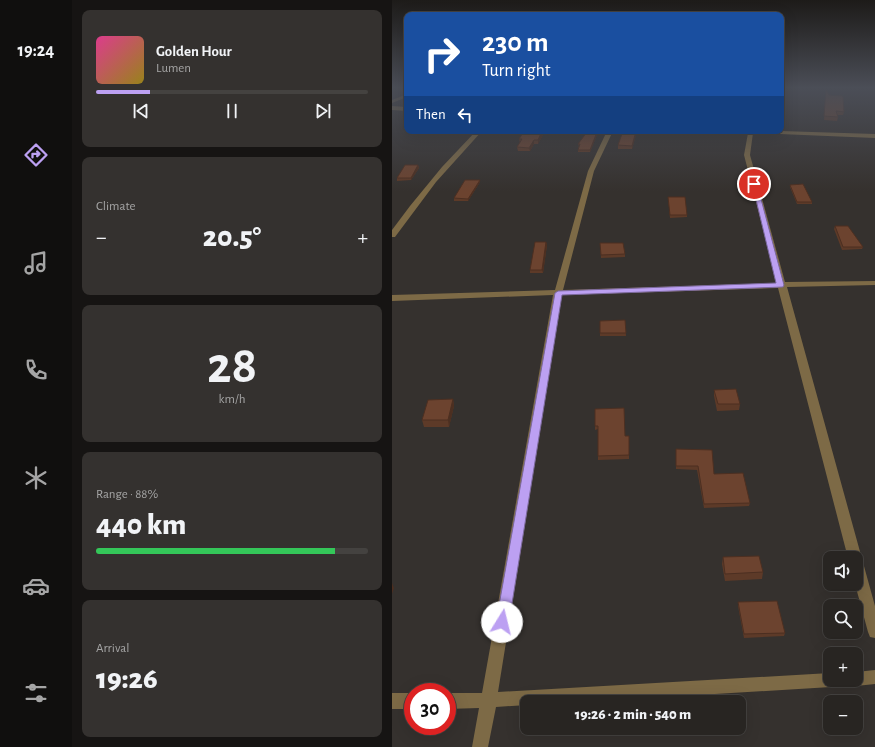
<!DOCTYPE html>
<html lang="en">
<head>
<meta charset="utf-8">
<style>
	:root { --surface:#282522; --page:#34312f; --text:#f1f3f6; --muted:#a5a5a5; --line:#444240; --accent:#bca0f2 }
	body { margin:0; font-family:"Alegreya Sans",sans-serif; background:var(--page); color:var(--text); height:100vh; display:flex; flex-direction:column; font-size:15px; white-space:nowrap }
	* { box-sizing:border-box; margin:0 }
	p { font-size:13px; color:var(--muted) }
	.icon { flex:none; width:22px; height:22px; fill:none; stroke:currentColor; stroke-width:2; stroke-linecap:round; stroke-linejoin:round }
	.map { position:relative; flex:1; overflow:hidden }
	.details { display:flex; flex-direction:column; gap:10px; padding:10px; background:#161413; width:320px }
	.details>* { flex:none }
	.guide { position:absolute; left:12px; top:12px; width:380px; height:122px; border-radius:8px; box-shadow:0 4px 16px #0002,0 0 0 1px var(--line); background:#1a4fa0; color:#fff; overflow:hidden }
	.fabs { position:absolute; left:431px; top:551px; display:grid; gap:8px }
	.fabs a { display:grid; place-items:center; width:40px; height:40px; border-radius:8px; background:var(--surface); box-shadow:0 4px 16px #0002,0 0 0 1px var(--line); font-size:20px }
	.speed { position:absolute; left:12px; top:683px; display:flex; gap:8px; font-size:20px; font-weight:700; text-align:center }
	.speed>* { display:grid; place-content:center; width:52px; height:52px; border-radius:50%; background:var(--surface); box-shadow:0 4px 16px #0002,0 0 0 1px var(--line); line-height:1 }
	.speed .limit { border:6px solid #d22; background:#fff; color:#111 }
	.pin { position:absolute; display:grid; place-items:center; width:34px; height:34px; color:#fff; margin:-17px; border:2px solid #fff; border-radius:50%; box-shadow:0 1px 4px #0007 }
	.me { position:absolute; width:44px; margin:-22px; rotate:9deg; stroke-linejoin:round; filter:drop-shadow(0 0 3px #0008) }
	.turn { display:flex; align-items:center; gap:14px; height:84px; padding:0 12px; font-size:18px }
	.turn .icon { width:52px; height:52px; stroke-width:2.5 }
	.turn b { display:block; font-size:28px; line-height:34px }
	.then { display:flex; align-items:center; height:38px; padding:0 12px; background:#0003; gap:8px; font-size:15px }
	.big { font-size:30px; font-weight:800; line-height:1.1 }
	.details .card { flex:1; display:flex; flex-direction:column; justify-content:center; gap:6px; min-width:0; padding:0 14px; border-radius:8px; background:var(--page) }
	.details .dial { align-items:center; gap:0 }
	.dial b { font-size:52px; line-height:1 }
	.song { display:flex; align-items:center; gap:12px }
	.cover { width:48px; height:48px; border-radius:6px; background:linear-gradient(135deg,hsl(330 70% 55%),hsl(50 70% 35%)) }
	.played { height:4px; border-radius:2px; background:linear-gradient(90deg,var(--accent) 20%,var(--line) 20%) }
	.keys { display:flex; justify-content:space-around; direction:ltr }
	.heat { display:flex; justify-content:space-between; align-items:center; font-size:22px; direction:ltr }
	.charge { height:6px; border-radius:3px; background:linear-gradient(90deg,#34c759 88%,var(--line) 0) }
	.trip { position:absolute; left:128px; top:695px; width:226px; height:40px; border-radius:8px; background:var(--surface); box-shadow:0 4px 16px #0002,0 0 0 1px var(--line); font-weight:800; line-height:40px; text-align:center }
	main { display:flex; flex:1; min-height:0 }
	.tabs { display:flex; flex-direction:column; width:72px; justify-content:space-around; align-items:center; background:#100f0e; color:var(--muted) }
	.tabs .icon { width:28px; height:28px }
	.tabs .selected { color:var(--accent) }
	.tabs b { font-size:18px; color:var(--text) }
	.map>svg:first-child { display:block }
</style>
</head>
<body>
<main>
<nav class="tabs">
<b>19:24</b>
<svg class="icon selected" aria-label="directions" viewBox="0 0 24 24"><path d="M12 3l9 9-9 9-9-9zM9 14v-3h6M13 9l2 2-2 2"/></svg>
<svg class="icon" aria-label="music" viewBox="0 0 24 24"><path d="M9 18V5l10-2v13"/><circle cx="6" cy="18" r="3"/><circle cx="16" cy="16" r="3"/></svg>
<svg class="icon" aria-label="phone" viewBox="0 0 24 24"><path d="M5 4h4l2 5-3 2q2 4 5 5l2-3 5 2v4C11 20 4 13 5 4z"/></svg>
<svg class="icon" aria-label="climate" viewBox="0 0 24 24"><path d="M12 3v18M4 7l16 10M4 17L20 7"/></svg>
<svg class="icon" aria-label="car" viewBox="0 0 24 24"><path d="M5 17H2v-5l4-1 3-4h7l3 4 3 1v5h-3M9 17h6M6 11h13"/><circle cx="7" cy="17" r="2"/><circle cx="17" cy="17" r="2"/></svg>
<svg class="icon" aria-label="filters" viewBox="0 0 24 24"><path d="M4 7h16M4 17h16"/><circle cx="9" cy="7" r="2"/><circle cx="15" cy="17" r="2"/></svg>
</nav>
<section class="details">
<div class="card">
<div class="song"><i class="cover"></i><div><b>Golden Hour</b><p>Lumen</p></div></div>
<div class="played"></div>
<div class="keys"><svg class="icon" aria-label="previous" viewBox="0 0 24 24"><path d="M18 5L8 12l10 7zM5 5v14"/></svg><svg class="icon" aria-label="pause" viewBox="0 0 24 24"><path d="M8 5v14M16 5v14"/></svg><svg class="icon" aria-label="next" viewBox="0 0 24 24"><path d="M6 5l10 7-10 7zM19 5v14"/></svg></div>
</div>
<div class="card"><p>Climate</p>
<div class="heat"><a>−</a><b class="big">20.5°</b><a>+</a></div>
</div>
<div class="card dial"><b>28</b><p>km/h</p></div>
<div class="card"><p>Range · 88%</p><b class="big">440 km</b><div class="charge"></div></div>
<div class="card"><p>Arrival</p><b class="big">19:26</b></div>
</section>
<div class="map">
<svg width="483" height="747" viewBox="0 0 483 747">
	<rect width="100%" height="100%" fill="#35312e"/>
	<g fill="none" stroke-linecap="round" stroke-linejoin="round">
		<path fill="#7d6a46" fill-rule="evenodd" d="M389 87H394L389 90Z
			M15 94V97L0 103V100Z
			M0 106 15 107V111L0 110Z
			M84 131H90L44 182 3 237H0V230L18 206 50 167Z
			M215 131H221L202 171 171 290 385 283 352 155 356 133 351 131H389L483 134V138L361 133 358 155 393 282 483 281V285L395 287 483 606V638L478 637 476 632 463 584 464 558H456L386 288 170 295 106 692 438 673V680H447L445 685 439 687 192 702H135V705L104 707 96 747H80L87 708 55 709V693H90L161 295 0 301V295L163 290 196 171Z
			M483 670V684L464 686 458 684 457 680H464V672Z
			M0 693H21V709H0Z"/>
	</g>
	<path fill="#5d3a28" d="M4 87H15V92L5 90Z
		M434 92 452 112 451 115H445L446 117 445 121 432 120Z
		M153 131 146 144H142L138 151H126L125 147 128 143 127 139Z
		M231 131H247H245L240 149H226V145Z
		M205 132V135L198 152H186V150L187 146 186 144Z
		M26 165 27 168 19 180 5 181V178Z
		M88 182 76 201H62V198Z
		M398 185 420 202V204H405L398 187Z
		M276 197 295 215V217L278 218Z
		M443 226 471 247 470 249 450 250 442 229Z
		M154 242 155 245 151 273H138V270Z
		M208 243 233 254V257L209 258Z
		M233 320 234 336H208V321Z
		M322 390 348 404 347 410 325 411 322 396Z
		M61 399 62 406 57 427H32L30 420Z
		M203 409 233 436H237V459L206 460V429L203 430Z
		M284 449 322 474 358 503 357 506 312 508 305 470 284 469Z
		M331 557 371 572 370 579 333 581 330 564Z
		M346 602 393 633 392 636 352 638 346 606Z"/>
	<path fill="#4c2f21" d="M150 131H153L146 144V140Z
		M244 131H245L240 149V146Z
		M205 132V135L198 152V150Z
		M142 140V144L138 151 137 148Z
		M26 165 27 168 19 180V178Z
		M88 180V182L76 201V199Z
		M154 242 155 245 151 273 150 270Z
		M61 399 62 406 57 427 56 420Z
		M0 583 2 588 0 594Z"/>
	<path fill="#6c432f" stroke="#4c2f21" d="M4 87H15V89Z
		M434 89 437 95 451 96 452 112 444 111 446 117 432 116Z
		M132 131H150L146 140H142L137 148 125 147 130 139H127Z
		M231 131H244L240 146 226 145Z
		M195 132H205L198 150H186L188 144H186Z
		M13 165H26L19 178H5Z
		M73 180H88L76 199 62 198Z
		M411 184 420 202H405L398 185Z
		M276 197H293L295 215H278Z
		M443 226H456L471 247H451Z
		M143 242H154L150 270H138Z
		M208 243H231L233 254 209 255Z
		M233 320 234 333H208V321Z
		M344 389 348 404H326L322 390Z
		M61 399 56 420H30L36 400Z
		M232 408 233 436H237V455L206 456V426H203V409Z
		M284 449 320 450 322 474 351 473 358 503 312 504 306 466H284Z
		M367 556 371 572 333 574 331 557Z
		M385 601 393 633 352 634 346 602Z"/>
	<linearGradient id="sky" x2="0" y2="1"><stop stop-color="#1d1b19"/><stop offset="0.46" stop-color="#4b4e57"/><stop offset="1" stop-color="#4b4e57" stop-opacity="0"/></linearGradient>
	<rect width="483" height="191" fill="url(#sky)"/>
	<path fill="#bca0f2" stroke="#7a689d" d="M360 183 365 184 392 285 391 287 170 295 117 622 115 626 110 627 106 626 104 622 163 293 166 291 384 283Z"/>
</svg>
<div class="fabs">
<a><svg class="icon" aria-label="sound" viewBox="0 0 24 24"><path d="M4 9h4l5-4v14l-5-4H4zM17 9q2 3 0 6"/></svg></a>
<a><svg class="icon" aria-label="search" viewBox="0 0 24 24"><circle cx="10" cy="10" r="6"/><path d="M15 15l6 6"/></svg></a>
<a>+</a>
<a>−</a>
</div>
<div class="speed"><div class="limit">30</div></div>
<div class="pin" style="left:362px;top:184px;background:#d93025"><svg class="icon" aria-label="arrive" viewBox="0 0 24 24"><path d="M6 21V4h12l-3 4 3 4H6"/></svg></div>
<svg class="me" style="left:110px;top:622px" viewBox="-20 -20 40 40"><circle r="19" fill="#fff"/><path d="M0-13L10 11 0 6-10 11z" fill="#bca0f2"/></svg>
<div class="trip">19:26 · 2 min · 540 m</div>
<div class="guide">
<div class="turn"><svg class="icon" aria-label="right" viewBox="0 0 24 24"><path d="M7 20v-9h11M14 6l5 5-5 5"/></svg><div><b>230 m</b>Turn right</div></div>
<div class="then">Then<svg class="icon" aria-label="left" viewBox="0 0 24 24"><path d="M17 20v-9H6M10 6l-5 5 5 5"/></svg></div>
</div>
</div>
</main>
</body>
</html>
